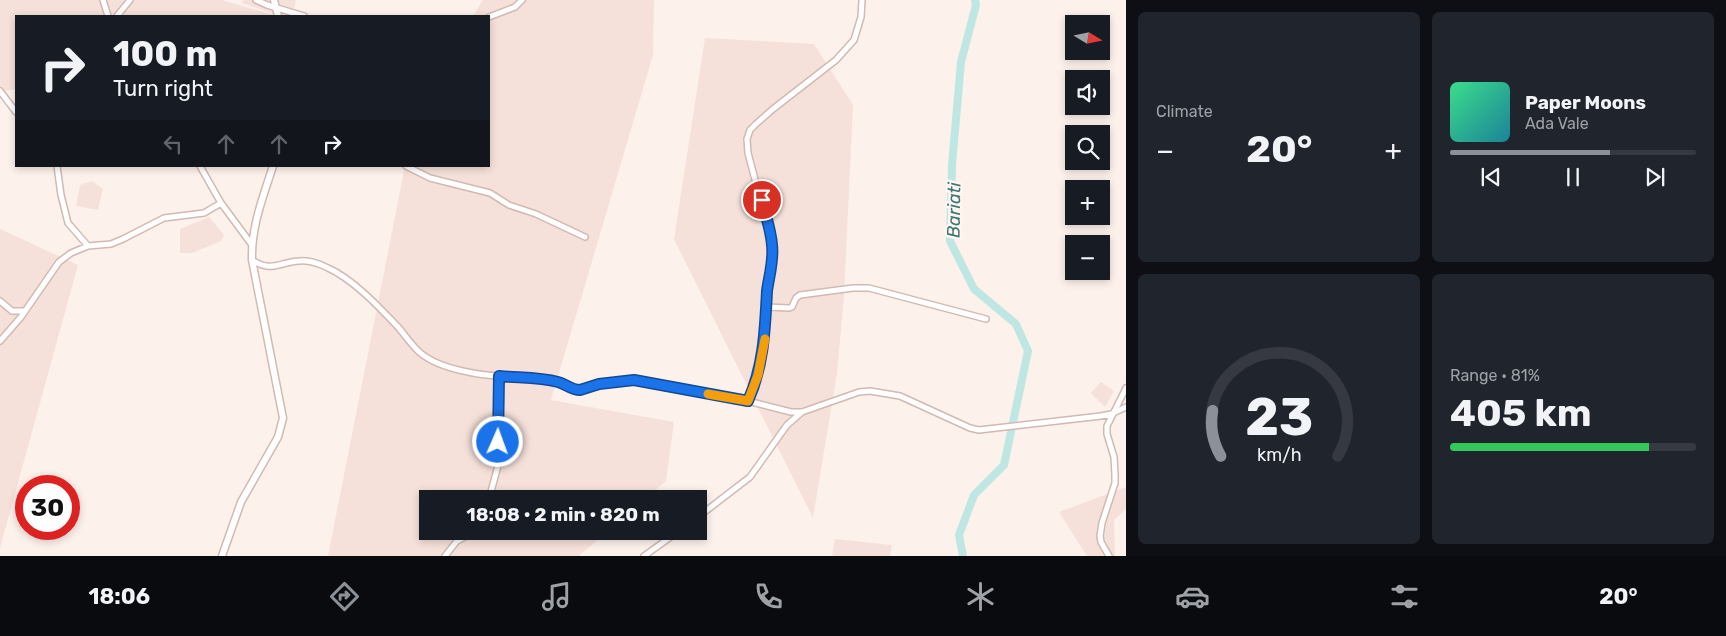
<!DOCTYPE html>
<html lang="en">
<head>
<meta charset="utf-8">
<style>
	:root { --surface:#171b24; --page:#20242c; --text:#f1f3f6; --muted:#9ea1a6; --line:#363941; --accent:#8c9099 }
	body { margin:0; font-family:Rubik,sans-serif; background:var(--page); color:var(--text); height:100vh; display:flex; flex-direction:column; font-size:19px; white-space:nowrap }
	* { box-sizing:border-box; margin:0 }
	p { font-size:16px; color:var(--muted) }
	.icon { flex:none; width:28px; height:28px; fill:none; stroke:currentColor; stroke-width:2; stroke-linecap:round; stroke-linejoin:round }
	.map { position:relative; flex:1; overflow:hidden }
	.side { display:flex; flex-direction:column; gap:12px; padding:12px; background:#0d0f14; width:600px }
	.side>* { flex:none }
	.guide { position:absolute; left:15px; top:15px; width:475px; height:152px; border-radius:0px; box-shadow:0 2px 8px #0003; background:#171b24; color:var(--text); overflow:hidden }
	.needle { width:32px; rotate:100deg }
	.tools { position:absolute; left:1065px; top:15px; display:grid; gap:10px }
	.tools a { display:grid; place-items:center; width:45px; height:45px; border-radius:0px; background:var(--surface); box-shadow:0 2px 8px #0003; font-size:25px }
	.speed { position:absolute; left:15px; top:475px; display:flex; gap:10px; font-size:25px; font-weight:700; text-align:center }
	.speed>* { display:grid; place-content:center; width:65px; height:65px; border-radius:50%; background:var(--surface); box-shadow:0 2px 8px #0003; line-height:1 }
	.speed .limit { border:8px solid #d22; background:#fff; color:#111 }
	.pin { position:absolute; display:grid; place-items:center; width:42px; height:42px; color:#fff; margin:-21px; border:2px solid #fff; border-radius:50%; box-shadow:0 1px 5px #0007 }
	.me { position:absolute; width:55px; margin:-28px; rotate:2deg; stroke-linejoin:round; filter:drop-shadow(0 0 4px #0008) }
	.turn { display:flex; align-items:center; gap:18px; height:105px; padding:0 15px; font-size:22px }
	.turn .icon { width:65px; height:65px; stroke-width:2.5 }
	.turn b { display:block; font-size:35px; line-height:42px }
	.lanes { display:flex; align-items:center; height:48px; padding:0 15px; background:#0003; justify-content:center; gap:25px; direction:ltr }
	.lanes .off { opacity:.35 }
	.big { font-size:38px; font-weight:700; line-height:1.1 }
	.side .card { flex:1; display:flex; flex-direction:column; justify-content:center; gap:8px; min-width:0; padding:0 18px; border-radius:8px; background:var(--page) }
	.side .dial { align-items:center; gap:0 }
	.dial svg { height:130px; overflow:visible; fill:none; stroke:var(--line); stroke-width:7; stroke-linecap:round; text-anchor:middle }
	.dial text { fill:var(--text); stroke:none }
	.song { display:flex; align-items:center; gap:15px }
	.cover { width:60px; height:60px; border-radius:8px; background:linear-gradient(135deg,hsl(150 70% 55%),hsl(190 70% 35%)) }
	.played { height:5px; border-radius:2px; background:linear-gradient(90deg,var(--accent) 65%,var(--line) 65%) }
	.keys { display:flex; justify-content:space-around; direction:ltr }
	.heat { display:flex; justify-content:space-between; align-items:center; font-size:28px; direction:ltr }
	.charge { height:8px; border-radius:4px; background:linear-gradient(90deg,#34c759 81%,var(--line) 0) }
	.side .tiles { flex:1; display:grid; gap:12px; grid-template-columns:repeat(2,1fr) }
	.trip { position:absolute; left:419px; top:490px; width:288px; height:50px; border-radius:0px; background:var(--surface); box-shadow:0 2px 8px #0003; font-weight:700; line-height:50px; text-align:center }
	.dock { display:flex; height:80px; justify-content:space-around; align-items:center; background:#090b0e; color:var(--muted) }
	.dock .icon { width:35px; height:35px }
	.dock .active { color:var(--accent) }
	.dock b { font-size:22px; color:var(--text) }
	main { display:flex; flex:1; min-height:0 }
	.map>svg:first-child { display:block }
</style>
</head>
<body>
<main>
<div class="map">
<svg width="1126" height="556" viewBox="0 0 1126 556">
	<rect width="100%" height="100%" fill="#fdf1eb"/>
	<path fill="#f5e1d9" d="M0 0H222L277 16H16V89L0 92Z
		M244 0H296L292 16H281L242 3Z
		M483 0H654L653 55 551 400 674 422 666 481 645 499H428V531H608L579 556H328L405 166H489V16H473Z
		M705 38 814 44 853 105 844 296 837 373 813 518 674 239Z
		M92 181 103 189 98 210 76 206 80 185Z
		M209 217 224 235 221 241 192 253H180V229Z
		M0 229 78 265 0 548Z
		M1101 382 1114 391 1105 407 1091 393Z
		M1126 487V509L1114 520 1115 556H1087L1059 512Z
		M835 539 892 545 890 556H832Z"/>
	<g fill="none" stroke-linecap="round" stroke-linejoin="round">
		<path stroke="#bee7e3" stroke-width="8" d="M963 556 959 535 974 495 1004 465 1028 351 1016 324 974 289 950 241 952 165 961 62 976 5 975 0"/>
		<g stroke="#d2b9b2" stroke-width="8">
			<path id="minor" d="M103 0 108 16
				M256 0 267 5 304 16
				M117 16 130 0
				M489 17 515 7 522 0
				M0 91 16 112
				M57 166 61 195 68 223 88 246
				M200 166 221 203 252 245
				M406 166 430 178 490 193 509 205 536 214 585 237
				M252 260C272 273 279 262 299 261 309 260 320 264 328 268 353 279 380 308 398 327 406 336 413 348 423 355 453 377 513 377 549 380 560 382 569 389 580 390L617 381 642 380 687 391 748 401 791 412H802L859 392 870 391 900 396 970 428 979 430 1101 416 1111 414 1126 407
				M0 301 12 311H25
				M767 307 789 308 792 307 796 298 800 295 853 288H869L986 319
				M0 341 21 317 59 262 71 253 88 246 111 244 123 239 164 218 204 213 221 203
				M748 401 758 375 764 342 772 244 748 153 747 139 750 130 756 124 773 109 836 60 854 40 861 17 862 0
				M489 499 499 462 498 442 499 376
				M698 517 750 477 787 425 802 412
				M445 556 457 541 475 531
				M644 556 679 531
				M1109 556 1101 542 1100 536 1102 523 1115 483V475L1114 457 1107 434V426L1126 388"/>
		</g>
		<g stroke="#d2b9b2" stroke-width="9">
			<path id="tertiary" d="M274 0 278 16
				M222 556 241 502 278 437 283 418 252 260C251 227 263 197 273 166"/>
		</g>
		<use href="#minor" stroke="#fff" stroke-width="5"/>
		<use href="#tertiary" stroke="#fff" stroke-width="6"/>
	</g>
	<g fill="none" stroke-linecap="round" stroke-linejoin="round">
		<g stroke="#114b97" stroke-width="12">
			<path id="route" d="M498 442 499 376C518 378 539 377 558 382 566 384 571 390 580 390L599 384 634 380 748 401C764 365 765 329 767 291 769 276 774 260 772 245 771 230 765 214 762 200"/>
		</g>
		<use href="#route" stroke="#1a73e8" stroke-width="9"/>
		<path stroke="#f59e0b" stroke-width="9" d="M708 394 748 401 758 375 765 339"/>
	</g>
	<g text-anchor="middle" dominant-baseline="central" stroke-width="5" stroke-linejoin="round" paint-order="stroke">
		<g font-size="18" font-style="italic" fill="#3c7672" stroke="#fff6f2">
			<text transform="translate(954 210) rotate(-89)">Bariati</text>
		</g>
	</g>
</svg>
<div class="tools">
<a><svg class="needle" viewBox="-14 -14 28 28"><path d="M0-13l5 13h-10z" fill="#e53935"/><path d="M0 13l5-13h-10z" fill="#9ea1a6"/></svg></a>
<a><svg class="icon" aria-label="sound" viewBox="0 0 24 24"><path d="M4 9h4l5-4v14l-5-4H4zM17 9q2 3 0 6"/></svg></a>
<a><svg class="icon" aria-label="search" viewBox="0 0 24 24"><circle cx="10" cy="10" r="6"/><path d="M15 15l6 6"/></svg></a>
<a>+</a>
<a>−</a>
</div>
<div class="speed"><div class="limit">30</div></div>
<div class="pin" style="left:762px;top:200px;background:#d93025"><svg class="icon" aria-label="arrive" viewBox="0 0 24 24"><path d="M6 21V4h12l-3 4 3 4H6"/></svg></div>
<svg class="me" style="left:498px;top:442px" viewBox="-20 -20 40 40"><circle r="17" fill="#1a73e8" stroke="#fff" stroke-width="3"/><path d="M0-11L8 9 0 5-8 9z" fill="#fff"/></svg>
<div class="trip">18:08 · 2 min · 820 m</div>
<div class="guide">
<div class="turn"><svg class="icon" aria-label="right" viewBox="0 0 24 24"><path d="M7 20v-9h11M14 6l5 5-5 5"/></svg><div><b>100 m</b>Turn right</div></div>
<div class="lanes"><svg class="icon off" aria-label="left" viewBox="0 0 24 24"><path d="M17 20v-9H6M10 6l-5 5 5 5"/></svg><svg class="icon off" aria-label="ahead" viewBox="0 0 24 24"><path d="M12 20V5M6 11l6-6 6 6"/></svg><svg class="icon off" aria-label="ahead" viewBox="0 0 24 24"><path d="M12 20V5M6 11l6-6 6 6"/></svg><svg class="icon" aria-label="right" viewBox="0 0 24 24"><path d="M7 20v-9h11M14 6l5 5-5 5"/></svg></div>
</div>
</div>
<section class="side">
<div class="tiles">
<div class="card"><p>Climate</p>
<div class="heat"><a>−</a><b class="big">20°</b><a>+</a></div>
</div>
<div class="card">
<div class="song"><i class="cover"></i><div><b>Paper Moons</b><p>Ada Vale</p></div></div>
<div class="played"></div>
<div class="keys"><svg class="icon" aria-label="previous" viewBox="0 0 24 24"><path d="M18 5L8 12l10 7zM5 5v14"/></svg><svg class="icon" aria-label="pause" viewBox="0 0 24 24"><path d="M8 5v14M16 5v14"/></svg><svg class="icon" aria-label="next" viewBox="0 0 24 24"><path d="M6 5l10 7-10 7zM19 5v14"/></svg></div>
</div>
<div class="card dial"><svg viewBox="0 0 100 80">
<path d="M14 69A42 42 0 1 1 86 69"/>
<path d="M14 69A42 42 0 0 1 9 41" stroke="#8c9099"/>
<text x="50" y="56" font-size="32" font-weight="700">23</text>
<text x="50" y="72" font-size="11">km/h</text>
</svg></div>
<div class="card"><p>Range · 81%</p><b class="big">405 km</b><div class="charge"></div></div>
</div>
</section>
</main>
<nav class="dock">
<b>18:06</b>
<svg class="icon active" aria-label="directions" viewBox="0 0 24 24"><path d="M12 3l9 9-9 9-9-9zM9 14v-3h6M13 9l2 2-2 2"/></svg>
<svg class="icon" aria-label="music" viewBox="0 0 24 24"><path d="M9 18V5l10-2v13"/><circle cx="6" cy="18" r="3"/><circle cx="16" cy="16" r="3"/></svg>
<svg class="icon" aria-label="phone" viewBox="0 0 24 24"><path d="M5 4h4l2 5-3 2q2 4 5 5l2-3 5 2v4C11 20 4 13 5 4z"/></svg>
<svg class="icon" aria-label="climate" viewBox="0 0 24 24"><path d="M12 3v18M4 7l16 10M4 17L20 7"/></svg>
<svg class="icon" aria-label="car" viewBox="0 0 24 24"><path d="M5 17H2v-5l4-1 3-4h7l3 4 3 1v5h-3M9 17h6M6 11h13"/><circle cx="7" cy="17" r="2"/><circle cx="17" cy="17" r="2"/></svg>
<svg class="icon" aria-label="filters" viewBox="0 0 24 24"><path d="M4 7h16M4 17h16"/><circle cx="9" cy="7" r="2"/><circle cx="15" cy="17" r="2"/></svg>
<b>20°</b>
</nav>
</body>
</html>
